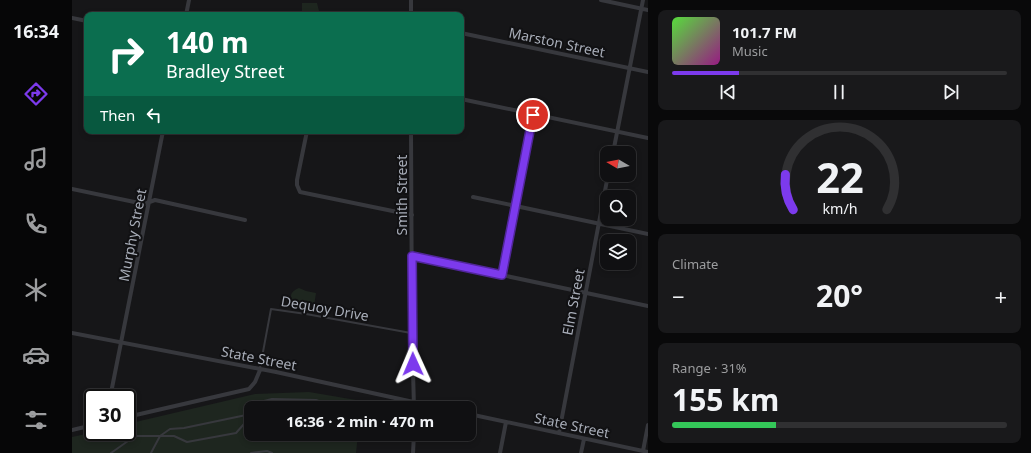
<!DOCTYPE html>
<html lang="en">
<head>
<meta charset="utf-8">
<style>
	:root { --surface:#101012; --page:#19191b; --text:#f1f3f6; --muted:#9c9d9f; --line:#303032; --accent:#7c3aed }
	body { margin:0; font-family:"Noto Sans",sans-serif; background:var(--page); color:var(--text); height:100vh; display:flex; flex-direction:column; font-size:15px; white-space:nowrap }
	* { box-sizing:border-box; margin:0 }
	p { font-size:13px; color:var(--muted) }
	.icon { flex:none; width:22px; height:22px; fill:none; stroke:currentColor; stroke-width:2; stroke-linecap:round; stroke-linejoin:round }
	.map { position:relative; flex:1; overflow:hidden }
	.drawer { display:flex; flex-direction:column; gap:10px; padding:10px; background:#09090a; width:383px }
	.drawer>* { flex:none }
	.top-card { position:absolute; left:12px; top:12px; width:380px; height:122px; border-radius:8px; box-shadow:0 2px 6px #0003,0 0 0 1px var(--line); background:#0b6e4f; color:#fff; overflow:hidden }
	.needle { width:26px; rotate:280deg }
	.buttons { position:absolute; left:528px; top:146px; display:grid; gap:8px }
	.buttons a { display:grid; place-items:center; width:36px; height:36px; border-radius:8px; background:var(--surface); box-shadow:0 2px 6px #0003,0 0 0 1px var(--line); font-size:20px }
	.speed { position:absolute; left:12px; top:389px; display:flex; gap:8px; font-size:20px; font-weight:700; text-align:center }
	.speed>* { display:grid; place-content:center; width:52px; height:52px; border-radius:50%; background:var(--surface); box-shadow:0 2px 6px #0003,0 0 0 1px var(--line); line-height:1 }
	.speed .limit { border:2px solid #111; border-radius:6px; background:#fff; color:#111 }
	.pin { position:absolute; display:grid; place-items:center; width:34px; height:34px; color:#fff; margin:-17px; border:2px solid #fff; border-radius:50%; box-shadow:0 1px 4px #0007 }
	.me { position:absolute; width:44px; margin:-22px; rotate:359deg; stroke-linejoin:round; filter:drop-shadow(0 0 3px #0008) }
	.turn { display:flex; align-items:center; gap:14px; height:84px; padding:0 16px; font-size:18px }
	.turn .icon { width:52px; height:52px; stroke-width:2.5 }
	.turn b { display:block; font-size:28px; line-height:34px }
	.then { display:flex; align-items:center; height:38px; padding:0 16px; background:#0003; gap:8px; font-size:15px }
	.big { font-size:30px; font-weight:700; line-height:1.1 }
	.drawer .card { flex:1; display:flex; flex-direction:column; justify-content:center; gap:6px; min-width:0; padding:0 14px; border-radius:8px; background:var(--page) }
	.drawer .dial { align-items:center; gap:0 }
	.dial svg { height:104px; overflow:visible; fill:none; stroke:var(--line); stroke-width:7; stroke-linecap:round; text-anchor:middle }
	.dial text { fill:var(--text); stroke:none }
	.song { display:flex; align-items:center; gap:12px }
	.cover { width:48px; height:48px; border-radius:6px; background:linear-gradient(135deg,hsl(110 70% 55%),hsl(310 70% 35%)) }
	.played { height:4px; border-radius:2px; background:linear-gradient(90deg,var(--accent) 20%,var(--line) 20%) }
	.keys { display:flex; justify-content:space-around; direction:ltr }
	.heat { display:flex; justify-content:space-between; align-items:center; font-size:22px; direction:ltr }
	.charge { height:6px; border-radius:3px; background:linear-gradient(90deg,#34c759 31%,var(--line) 0) }
	.trip { position:absolute; left:172px; top:401px; width:232px; height:40px; border-radius:8px; background:var(--surface); box-shadow:0 2px 6px #0003,0 0 0 1px var(--line); font-weight:700; line-height:40px; text-align:center }
	main { display:flex; flex:1; min-height:0 }
	.tab-bar { display:flex; flex-direction:column; width:72px; justify-content:space-around; align-items:center; background:#060607; color:var(--muted) }
	.tab-bar .icon { width:28px; height:28px }
	.tab-bar .on { color:var(--accent) }
	.tab-bar b { font-size:18px; color:var(--text) }
	.map>svg:first-child { display:block }
</style>
</head>
<body>
<main>
<nav class="tab-bar">
<b>16:34</b>
<svg class="icon on" aria-label="directions" viewBox="0 0 24 24"><path d="M12 3l9 9-9 9-9-9zM9 14v-3h6M13 9l2 2-2 2"/></svg>
<svg class="icon" aria-label="music" viewBox="0 0 24 24"><path d="M9 18V5l10-2v13"/><circle cx="6" cy="18" r="3"/><circle cx="16" cy="16" r="3"/></svg>
<svg class="icon" aria-label="phone" viewBox="0 0 24 24"><path d="M5 4h4l2 5-3 2q2 4 5 5l2-3 5 2v4C11 20 4 13 5 4z"/></svg>
<svg class="icon" aria-label="climate" viewBox="0 0 24 24"><path d="M12 3v18M4 7l16 10M4 17L20 7"/></svg>
<svg class="icon" aria-label="car" viewBox="0 0 24 24"><path d="M5 17H2v-5l4-1 3-4h7l3 4 3 1v5h-3M9 17h6M6 11h13"/><circle cx="7" cy="17" r="2"/><circle cx="17" cy="17" r="2"/></svg>
<svg class="icon" aria-label="filters" viewBox="0 0 24 24"><path d="M4 7h16M4 17h16"/><circle cx="9" cy="7" r="2"/><circle cx="15" cy="17" r="2"/></svg>
</nav>
<div class="map">
<svg width="576" height="453" viewBox="0 0 576 453">
	<rect width="100%" height="100%" fill="#161618"/>
	<path fill="#1e261f" d="M230 3H245L248 15H230Z
		M227 288 234 291 244 293 242 306 234 305 226 306C217 300 216 292 227 288Z
		M237 392 290 401 289 408H179V434H286L284 453H0V437L23 432H55V424L183 394Z"/>
	<g fill="none" stroke-linecap="round" stroke-linejoin="round">
		<path stroke="#37383d" stroke-width="2" d="M188 368 199 309 234 314 339 333
			M186 408 192 401 200 399 244 400 255 404 257 408
			M39 453 63 436H102L115 442 164 433 179 416
			M79 453 88 436 98 429 112 428 179 414
			M179 453 195 451 200 453"/>
		<path stroke="#37383d" stroke-width="4" d="M339 0V15
			M529 0 576 10
			M114 15 117 0
			M0 18 15 21
			M389 33 576 72
			M389 99 576 138
			M235 131 225 180V185L228 192 340 215
			M339 131 340 333 342 408
			M541 153 571 0
			M0 189 72 204 83 200 173 220
			M401 197 576 234
			M340 256 576 306
			M431 275 461 115
			M0 333 204 372 369 408
			M38 398 91 131
			M397 414 576 452
			M55 417 177 389 183 382 188 370
			M0 430 21 425
			M487 433 536 175
			M571 451 576 425
			M341 453 342 434
			M428 453 434 422
			M509 453 512 439"/>
	</g>
	<g fill="none" stroke-linecap="round" stroke-linejoin="round">
		<g stroke="#51269a" stroke-width="10">
			<path id="route" d="M341 364 340 256 430 275 461 115"/>
		</g>
		<use href="#route" stroke="#7c3aed" stroke-width="7"/>
	</g>
	<g text-anchor="middle" dominant-baseline="central" stroke-width="4" stroke-linejoin="round" paint-order="stroke">
		<g font-size="14" fill="#a8adb8" stroke="#111113">
			<text transform="translate(485 42) rotate(12)">Marston Street</text>
			<text transform="translate(329 195) rotate(-90)">Smith Street</text>
			<text transform="translate(60 235) rotate(-79)">Murphy Street</text>
			<text transform="translate(501 302) rotate(-79)">Elm Street</text>
			<text transform="translate(253 308) rotate(10)">Dequoy Drive</text>
			<text transform="translate(187 358) rotate(11)">State Street</text>
			<text transform="translate(500 425) rotate(12)">State Street</text>
		</g>
	</g>
</svg>
<div class="buttons">
<a><svg class="needle" viewBox="-14 -14 28 28"><path d="M0-13l5 13h-10z" fill="#e53935"/><path d="M0 13l5-13h-10z" fill="#9c9d9f"/></svg></a>
<a><svg class="icon" aria-label="search" viewBox="0 0 24 24"><circle cx="10" cy="10" r="6"/><path d="M15 15l6 6"/></svg></a>
<a><svg class="icon" aria-label="layers" viewBox="0 0 24 24"><path d="M12 4l9 5-9 5-9-5zM3 14l9 5 9-5"/></svg></a>
</div>
<div class="speed"><div class="limit">30</div></div>
<div class="pin" style="left:461px;top:115px;background:#d93025"><svg class="icon" aria-label="arrive" viewBox="0 0 24 24"><path d="M6 21V4h12l-3 4 3 4H6"/></svg></div>
<svg class="me" style="left:341px;top:364px" viewBox="-20 -20 40 40"><path d="M0-17L14 15 0 8-14 15z" fill="#7c3aed" stroke="#fff" stroke-width="4"/></svg>
<div class="trip">16:36 · 2 min · 470 m</div>
<div class="top-card">
<div class="turn"><svg class="icon" aria-label="right" viewBox="0 0 24 24"><path d="M7 20v-9h11M14 6l5 5-5 5"/></svg><div><b>140 m</b>Bradley Street</div></div>
<div class="then">Then<svg class="icon" aria-label="left" viewBox="0 0 24 24"><path d="M17 20v-9H6M10 6l-5 5 5 5"/></svg></div>
</div>
</div>
<section class="drawer">
<div class="card">
<div class="song"><i class="cover"></i><div><b>101.7 FM</b><p>Music</p></div></div>
<div class="played"></div>
<div class="keys"><svg class="icon" aria-label="previous" viewBox="0 0 24 24"><path d="M18 5L8 12l10 7zM5 5v14"/></svg><svg class="icon" aria-label="pause" viewBox="0 0 24 24"><path d="M8 5v14M16 5v14"/></svg><svg class="icon" aria-label="next" viewBox="0 0 24 24"><path d="M6 5l10 7-10 7zM19 5v14"/></svg></div>
</div>
<div class="card dial"><svg viewBox="0 0 100 80">
<path d="M14 69A42 42 0 1 1 86 69"/>
<path d="M14 69A42 42 0 0 1 8 42" stroke="#7c3aed"/>
<text x="50" y="56" font-size="32" font-weight="700">22</text>
<text x="50" y="72" font-size="11">km/h</text>
</svg></div>
<div class="card"><p>Climate</p>
<div class="heat"><a>−</a><b class="big">20°</b><a>+</a></div>
</div>
<div class="card"><p>Range · 31%</p><b class="big">155 km</b><div class="charge"></div></div>
</section>
</main>
</body>
</html>
